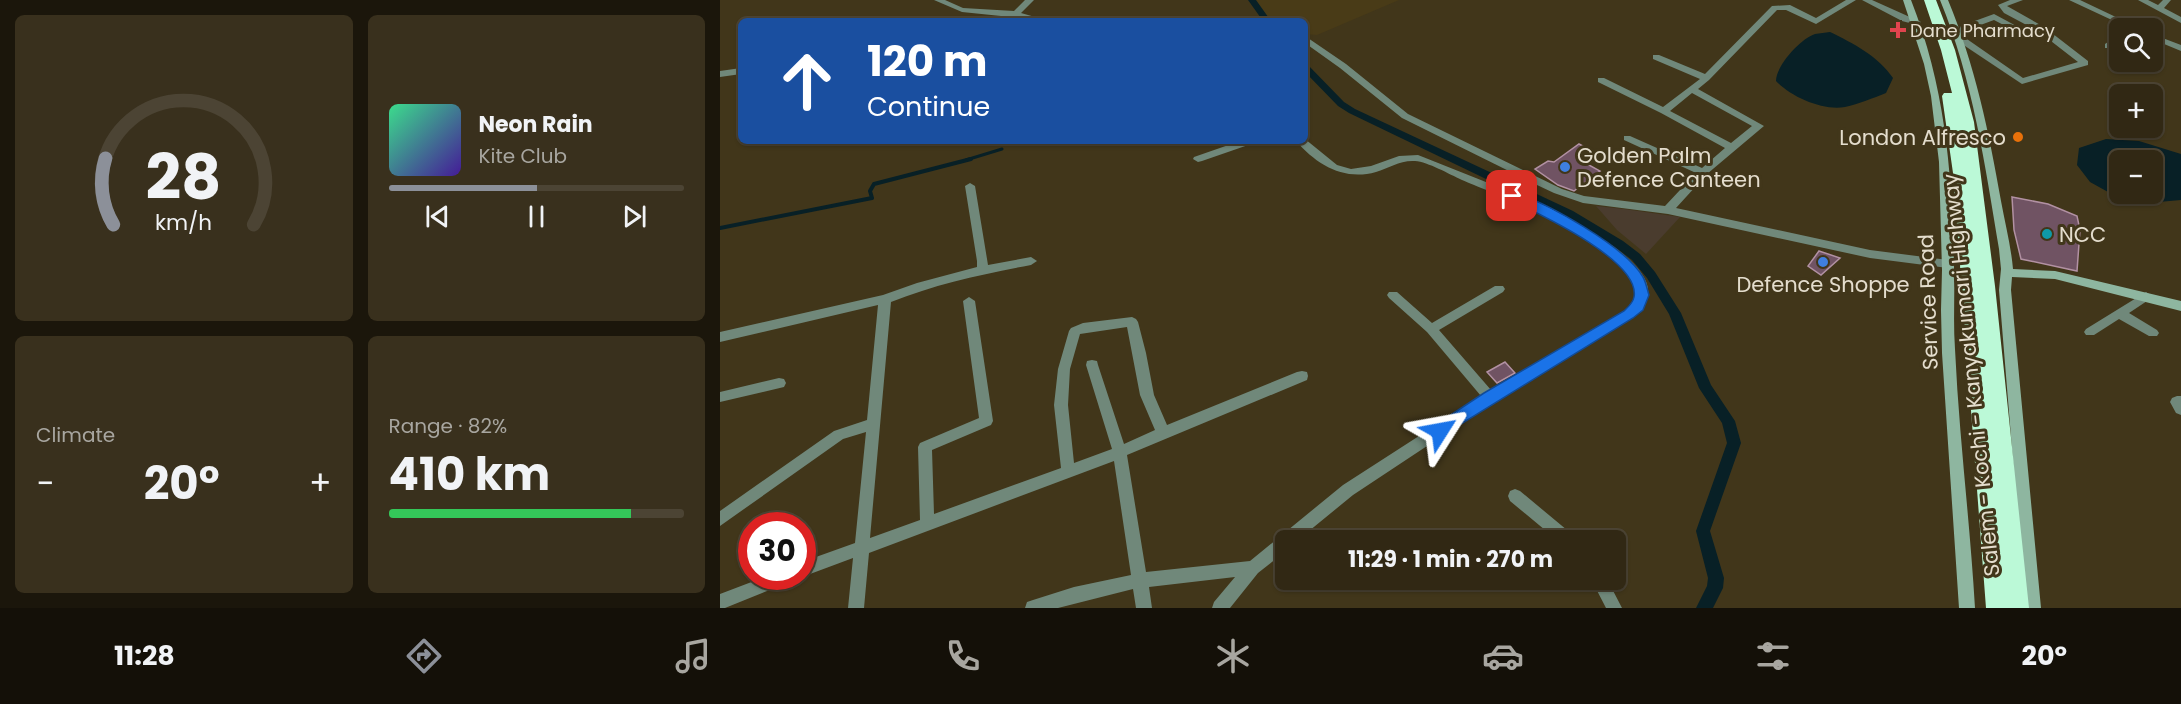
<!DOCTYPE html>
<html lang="en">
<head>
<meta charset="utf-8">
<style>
	:root { --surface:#312814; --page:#39301d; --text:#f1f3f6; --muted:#a8a6a0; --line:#4c4434; --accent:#8c9099 }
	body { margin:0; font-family:Poppins,sans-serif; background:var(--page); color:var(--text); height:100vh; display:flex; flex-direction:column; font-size:22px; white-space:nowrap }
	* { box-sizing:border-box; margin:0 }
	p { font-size:20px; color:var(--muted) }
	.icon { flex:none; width:33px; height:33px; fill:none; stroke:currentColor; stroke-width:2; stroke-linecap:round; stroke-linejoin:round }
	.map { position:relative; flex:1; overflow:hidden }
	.panel { display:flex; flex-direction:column; gap:15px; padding:15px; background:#1b160b; width:720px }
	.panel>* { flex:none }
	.guide { position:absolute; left:18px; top:18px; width:570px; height:126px; border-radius:9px; box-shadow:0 2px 4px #0004,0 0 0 2px var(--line); background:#1a4fa0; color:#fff; overflow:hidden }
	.tools { position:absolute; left:1389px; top:18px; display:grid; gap:12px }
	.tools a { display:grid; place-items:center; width:54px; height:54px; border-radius:9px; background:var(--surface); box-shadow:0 2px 4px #0004,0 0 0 2px var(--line); font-size:30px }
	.speed { position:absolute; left:18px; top:512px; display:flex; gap:12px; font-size:30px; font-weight:700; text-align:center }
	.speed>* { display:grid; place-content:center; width:78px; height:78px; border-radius:50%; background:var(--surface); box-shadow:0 2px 4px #0004,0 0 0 2px var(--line); line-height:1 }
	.speed .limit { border:9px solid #d22; background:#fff; color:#111 }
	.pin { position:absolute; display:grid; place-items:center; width:51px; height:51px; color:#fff; margin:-26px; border-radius:12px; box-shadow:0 3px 9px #0006 }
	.me { position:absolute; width:66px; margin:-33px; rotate:56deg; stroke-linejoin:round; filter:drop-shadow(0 0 4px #0008) }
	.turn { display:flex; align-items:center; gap:21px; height:126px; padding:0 30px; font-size:27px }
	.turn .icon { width:78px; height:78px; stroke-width:2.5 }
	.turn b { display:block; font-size:42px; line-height:51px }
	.big { font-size:45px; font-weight:700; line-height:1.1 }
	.panel .tile { flex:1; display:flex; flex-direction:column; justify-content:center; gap:9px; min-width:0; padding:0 21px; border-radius:9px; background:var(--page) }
	.panel .dial { align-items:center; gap:0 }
	.dial svg { height:156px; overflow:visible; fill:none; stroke:var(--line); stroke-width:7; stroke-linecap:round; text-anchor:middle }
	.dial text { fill:var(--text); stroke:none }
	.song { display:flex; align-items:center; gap:18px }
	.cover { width:72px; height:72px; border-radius:9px; background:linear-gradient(135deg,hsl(150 70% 55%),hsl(260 70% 35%)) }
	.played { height:6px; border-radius:3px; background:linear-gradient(90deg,var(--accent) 50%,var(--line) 50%) }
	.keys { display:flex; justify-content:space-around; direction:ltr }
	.heat { display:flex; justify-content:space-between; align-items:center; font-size:33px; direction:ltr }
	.charge { height:9px; border-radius:4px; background:linear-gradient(90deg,#34c759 82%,var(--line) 0) }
	.panel .tiles { flex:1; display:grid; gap:15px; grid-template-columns:repeat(2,1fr) }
	.trip { position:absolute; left:555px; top:530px; width:351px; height:60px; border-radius:9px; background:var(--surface); box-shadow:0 2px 4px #0004,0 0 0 2px var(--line); font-weight:700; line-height:60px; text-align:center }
	.dock { display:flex; height:96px; justify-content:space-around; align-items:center; background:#141008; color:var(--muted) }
	.dock .icon { width:42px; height:42px }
	.dock .on { color:var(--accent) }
	.dock b { font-size:27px; color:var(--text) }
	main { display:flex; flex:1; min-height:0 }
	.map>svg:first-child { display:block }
</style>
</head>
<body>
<main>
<section class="panel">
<div class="tiles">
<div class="tile dial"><svg viewBox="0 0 100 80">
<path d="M14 69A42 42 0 1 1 86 69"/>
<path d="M14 69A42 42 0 0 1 10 35" stroke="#8c9099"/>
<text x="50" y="56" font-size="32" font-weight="700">28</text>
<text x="50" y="72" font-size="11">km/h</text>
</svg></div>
<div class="tile">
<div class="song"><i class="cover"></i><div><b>Neon Rain</b><p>Kite Club</p></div></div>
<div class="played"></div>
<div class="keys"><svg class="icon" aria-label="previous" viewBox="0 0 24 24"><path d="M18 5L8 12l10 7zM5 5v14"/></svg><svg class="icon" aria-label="pause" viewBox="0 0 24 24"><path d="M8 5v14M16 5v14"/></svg><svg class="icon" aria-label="next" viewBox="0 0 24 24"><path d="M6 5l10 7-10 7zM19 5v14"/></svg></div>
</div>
<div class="tile"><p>Climate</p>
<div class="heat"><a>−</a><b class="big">20°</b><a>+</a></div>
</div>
<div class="tile"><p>Range · 82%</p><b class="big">410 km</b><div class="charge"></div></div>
</div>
</section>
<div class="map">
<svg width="1461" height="608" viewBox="0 0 1461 608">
	<rect width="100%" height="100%" fill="#41361a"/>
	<path fill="#493b17" d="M533 0H679L597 35 585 34V21H549Z"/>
	<path fill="#4a3c2e" d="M876 206 904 209 960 217 926 254 897 230Z"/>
	<path fill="#082026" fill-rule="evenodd" d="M1110 32C1133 43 1159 57 1173 78L1166 93C1153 98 1139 104 1125 107 1103 111 1071 97 1056 81 1056 66 1080 39 1095 34 1100 33 1105 33 1110 32Z
		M1386 139 1419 141 1461 154V200L1427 203 1397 197 1370 182 1357 165 1359 148ZM1400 160H1432V194H1400Z"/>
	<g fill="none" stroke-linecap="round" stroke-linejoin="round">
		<path stroke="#082026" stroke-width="3" d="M246 160 282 149"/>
		<path stroke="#082026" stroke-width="4" d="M0 228 152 198 150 191 154 184 251 159"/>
		<path fill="#082026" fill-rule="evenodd" d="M528 0H536L551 21H543Z
			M585 64 588 65 624 102 635 109 853 211 903 241 920 254 935 272 961 313 991 385 1015 421 1021 443 990 531 1004 578 1003 588 993 608H976L987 586 988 578 976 531 1007 443 1002 423 979 388 949 314 927 278 912 260 895 247 845 217 629 113 618 106 585 72Z"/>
	</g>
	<path fill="#705363" stroke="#b291a3" stroke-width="1.5" d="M859 144 872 151 869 154 876 158 867 164 880 171 854 191 838 185 815 169 828 161 834 162Z
		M1292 197 1328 204 1357 216 1360 230 1357 271 1301 259 1294 230Z
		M1099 251 1120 258 1101 275 1088 266Z
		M785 362 795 373 777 383 767 372Z"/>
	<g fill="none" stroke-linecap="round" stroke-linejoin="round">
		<path fill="#70887a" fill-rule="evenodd" d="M214 0H225L243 8 294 11 305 0H314L301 13 329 21 242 12Z
			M1126 0H1136L1096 24 1066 10H1057L989 80 978 89 1044 126 987 174 956 208 1150 250 1228 260 1234 264 1232 267 1228 268 1150 258 948 214 863 203 834 193 817 185 800 196C830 209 934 256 928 295 926 305 919 312 912 318L775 401 633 495 578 540H566V551L538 573 510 608H492L494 602 515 577 429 587 432 608H416L413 589 338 608H305L307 602 313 600 354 587 411 575 394 461 149 553 144 608H128L133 558 82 577 78 576H82V562L135 543 146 432 123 439 0 526V511L114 431 147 420 158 305 0 342V332L163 295 197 283 257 267V261L245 186 250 183 255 186 268 265 311 257 317 261 311 265C263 274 216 284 171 302L150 538 200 520 198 447 200 443 259 418 243 301 249 297 255 301 273 421 271 425 212 450 214 514 341 468 334 405 338 369 349 331 351 328 363 323 412 317 416 319 418 322 426 353 434 395 447 425 577 372 582 371 587 372 588 376 587 380 407 455 426 572 530 561 623 485 761 396 707 332 669 298 667 295 669 292H677L712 323 775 286H783L785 289 783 292 719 330 771 390 904 312C909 307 916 301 916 293 916 248 778 195 742 180 729 174 708 162 695 161 680 160 669 168 656 172 624 181 597 165 576 141H585V139L617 165 631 169 651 166 679 156 698 155 791 192 809 181 682 118 620 68 585 43V36L626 64 688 114 842 189 864 196 945 206 976 173 904 140V136H910L982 168 1005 148 941 113 878 82V78H884L943 107 980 79 933 59V55H939L985 74 1052 6 1070 5 1096 18ZM972 93 1032 126 1011 143 950 111ZM407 327 420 395 435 430 404 444 378 365 377 361 372 360 367 361 366 365 392 449 354 463 348 405 350 369 360 334Z
			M1142 0H1152L1201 22 1197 25 1182 21Z
			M1290 0H1303L1287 6 1324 27 1368 61V65L1302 84 1236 40 1235 38 1241 26 1274 14 1302 29 1295 31 1274 20 1247 30 1244 37 1303 78 1358 62 1318 31 1284 13 1278 5Z
			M1349 0H1360L1419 28H1409Z
			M1418 0H1428L1438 5 1443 0H1451L1444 8 1461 17V23Z
			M1432 34 1461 45V51L1432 39Z
			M1397 36H1400V42L1391 48H1385V44Z
			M21 68V74L0 77V71Z
			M520 141H535L534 143 482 161 478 162 473 159 474 157Z
			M1426 292 1432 296 1430 299 1409 313 1437 330 1439 333 1437 336H1429L1399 319 1374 335H1366L1364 332 1366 329Z
			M59 378 64 379 66 383 64 387 0 402V392Z
			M1457 396H1461V415L1456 413 1450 402 1452 398Z
			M795 489 800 491 853 535 856 540H837L790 501 788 496 790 491Z
			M47 576H75L72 581 5 608H0V594Z
			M871 579H887L902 608H886Z"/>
		<path fill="#8eb6a0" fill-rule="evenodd" d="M1183 0H1191C1226 89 1232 173 1234 268 1235 295 1233 322 1235 349 1239 436 1250 522 1255 608H1239L1222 353 1221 310 1222 270 1219 162 1211 96 1204 64Z
			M1220 0H1228C1255 65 1269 132 1281 201 1285 223 1291 246 1293 269L1335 271 1461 301V311L1335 279 1292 277 1291 290 1321 608H1305L1279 290 1281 269 1279 249C1265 165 1253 80 1220 0Z"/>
		<path fill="#bbf9d7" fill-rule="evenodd" d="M1204 0H1216L1235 50 1254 122 1275 286 1309 608H1266L1233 173 1222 96 1224 93H1232L1221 50Z"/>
	</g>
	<path fill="#1a73e8" stroke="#114b97" stroke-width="1.5" d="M792 192C826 202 905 246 923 277 926 282 927 289 929 295L923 310 913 318 720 437 714 435 712 431 714 426 764 393 904 311C908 307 913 303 914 297 921 260 815 212 788 199V193Z"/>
	<path fill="#e0444e" stroke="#41361a" stroke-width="2" d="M1175 21h6v6h6v6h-6v6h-6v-6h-6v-6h6z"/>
	<circle fill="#e8710a" stroke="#41361a" stroke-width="2" cx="1298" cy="137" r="6"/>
	<g fill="#3f7fe0" stroke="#41361a" stroke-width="2">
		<circle cx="845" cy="167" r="6"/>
		<circle cx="1103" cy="262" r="6"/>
	</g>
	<circle fill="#0f9aa8" stroke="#41361a" stroke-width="2" cx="1327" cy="234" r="6"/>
	<g text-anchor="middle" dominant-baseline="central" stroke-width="6" stroke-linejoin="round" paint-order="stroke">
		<g font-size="18" fill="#e4ddcd" stroke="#41361a" text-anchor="start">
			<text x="1190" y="30">Dane Pharmacy</text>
		</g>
		<g font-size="21" fill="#e4ddcd" stroke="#41361a" text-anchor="start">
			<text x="1286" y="137" text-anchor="end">London Alfresco</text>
			<text x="857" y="155">Golden Palm<tspan x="857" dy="24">Defence Canteen</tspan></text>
			<text x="1339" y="234">NCC</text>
			<text x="1103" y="284" text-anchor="middle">Defence Shoppe</text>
		</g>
		<g font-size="21" fill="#e4ddcd" stroke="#41361a">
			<text transform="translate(1208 302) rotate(-92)">Service Road</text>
			<text transform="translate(1251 375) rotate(-96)">Salem - Kochi - Kanyakumari Highway</text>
		</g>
	</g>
</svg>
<div class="tools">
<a><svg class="icon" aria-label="search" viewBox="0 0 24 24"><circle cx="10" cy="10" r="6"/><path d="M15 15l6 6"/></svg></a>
<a>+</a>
<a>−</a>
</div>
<div class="speed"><div class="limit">30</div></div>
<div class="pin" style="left:792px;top:196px;background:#d93025"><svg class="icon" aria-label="arrive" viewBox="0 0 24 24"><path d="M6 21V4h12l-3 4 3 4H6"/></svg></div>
<svg class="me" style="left:720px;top:431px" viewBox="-20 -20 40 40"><path d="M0-17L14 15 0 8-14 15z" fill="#1a73e8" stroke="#fff" stroke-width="4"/></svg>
<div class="trip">11:29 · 1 min · 270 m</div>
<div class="guide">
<div class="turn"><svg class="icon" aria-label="ahead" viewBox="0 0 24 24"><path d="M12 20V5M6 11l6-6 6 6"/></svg><div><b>120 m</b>Continue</div></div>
</div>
</div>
</main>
<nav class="dock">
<b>11:28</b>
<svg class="icon on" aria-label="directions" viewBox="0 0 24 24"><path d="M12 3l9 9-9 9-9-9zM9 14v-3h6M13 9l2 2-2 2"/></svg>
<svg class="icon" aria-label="music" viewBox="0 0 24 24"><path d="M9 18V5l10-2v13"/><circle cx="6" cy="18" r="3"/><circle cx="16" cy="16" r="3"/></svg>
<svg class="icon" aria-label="phone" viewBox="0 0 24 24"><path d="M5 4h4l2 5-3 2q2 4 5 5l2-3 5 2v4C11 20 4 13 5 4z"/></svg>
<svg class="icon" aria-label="climate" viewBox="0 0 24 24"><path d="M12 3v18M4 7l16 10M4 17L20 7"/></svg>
<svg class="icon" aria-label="car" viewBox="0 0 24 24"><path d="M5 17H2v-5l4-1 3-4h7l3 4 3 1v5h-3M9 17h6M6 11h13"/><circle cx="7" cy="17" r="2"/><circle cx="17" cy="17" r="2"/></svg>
<svg class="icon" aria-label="filters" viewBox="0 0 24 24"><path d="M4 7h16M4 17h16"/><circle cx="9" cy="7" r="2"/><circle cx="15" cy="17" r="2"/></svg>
<b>20°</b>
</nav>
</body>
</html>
